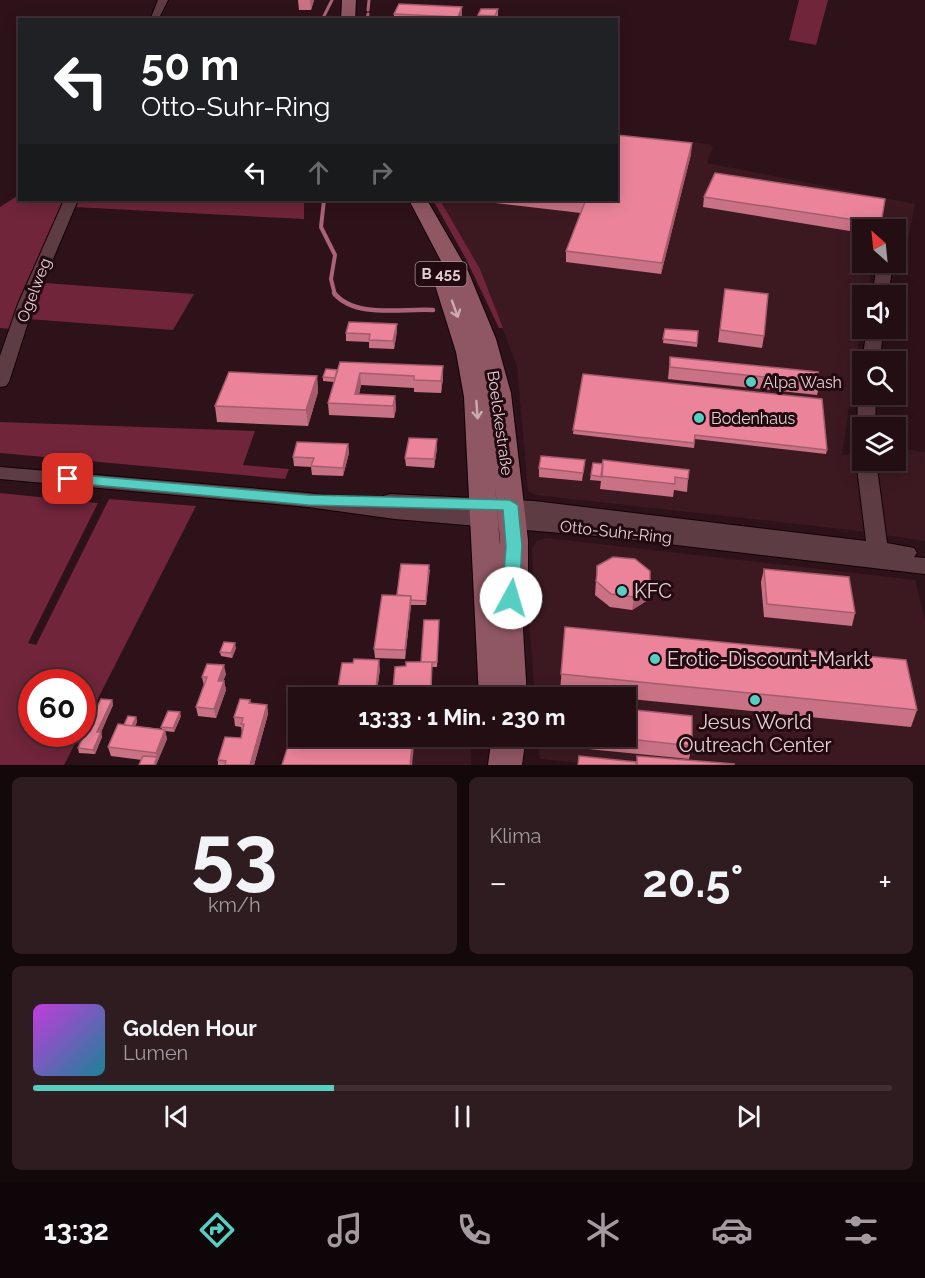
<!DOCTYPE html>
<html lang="de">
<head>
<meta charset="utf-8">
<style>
	:root { --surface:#220e13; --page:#2e1c21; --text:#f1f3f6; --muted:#a29ca0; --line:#3f2e33; --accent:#57cec2 }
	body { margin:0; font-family:Raleway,sans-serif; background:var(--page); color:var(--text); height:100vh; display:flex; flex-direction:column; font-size:22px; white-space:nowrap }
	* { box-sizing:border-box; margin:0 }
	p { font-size:20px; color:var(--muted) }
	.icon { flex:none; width:33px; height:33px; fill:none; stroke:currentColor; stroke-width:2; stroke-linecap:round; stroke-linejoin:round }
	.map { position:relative; height:765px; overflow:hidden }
	.sheet { display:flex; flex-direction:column; gap:12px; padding:12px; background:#13080a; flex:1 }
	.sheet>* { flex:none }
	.hud { position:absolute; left:18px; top:18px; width:600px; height:183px; border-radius:0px; box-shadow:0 3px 15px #0003,0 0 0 2px var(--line); background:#202124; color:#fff; overflow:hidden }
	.needle { width:39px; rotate:333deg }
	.buttons { position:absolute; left:852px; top:219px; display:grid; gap:12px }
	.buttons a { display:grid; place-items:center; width:54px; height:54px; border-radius:0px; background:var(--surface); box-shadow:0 3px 15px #0003,0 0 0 2px var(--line); font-size:30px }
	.speed { position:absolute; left:18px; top:669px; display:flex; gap:12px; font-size:30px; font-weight:700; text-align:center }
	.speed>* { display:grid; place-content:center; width:78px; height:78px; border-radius:50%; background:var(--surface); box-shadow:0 3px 15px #0003,0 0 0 2px var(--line); line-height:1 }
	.speed .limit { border:9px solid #d22; background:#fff; color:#111 }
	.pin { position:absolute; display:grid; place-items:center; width:51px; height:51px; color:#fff; margin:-26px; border-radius:12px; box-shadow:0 3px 9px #0006 }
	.me { position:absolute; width:66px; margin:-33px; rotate:6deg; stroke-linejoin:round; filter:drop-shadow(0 0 4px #0008) }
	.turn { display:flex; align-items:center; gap:21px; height:126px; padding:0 24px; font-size:27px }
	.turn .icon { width:78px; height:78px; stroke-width:2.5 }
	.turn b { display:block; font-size:42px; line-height:51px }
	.lanes { display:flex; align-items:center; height:57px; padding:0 24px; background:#0003; justify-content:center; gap:30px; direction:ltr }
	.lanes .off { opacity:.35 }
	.big { font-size:45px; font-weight:700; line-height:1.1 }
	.sheet .card { flex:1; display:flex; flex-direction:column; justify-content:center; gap:9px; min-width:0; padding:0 21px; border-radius:9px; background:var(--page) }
	.sheet .dial { align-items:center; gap:0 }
	.dial b { font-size:78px; line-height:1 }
	.song { display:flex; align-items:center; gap:18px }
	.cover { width:72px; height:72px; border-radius:9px; background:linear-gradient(135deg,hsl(290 70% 55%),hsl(190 70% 35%)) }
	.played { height:6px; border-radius:3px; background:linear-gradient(90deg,var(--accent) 35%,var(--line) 35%) }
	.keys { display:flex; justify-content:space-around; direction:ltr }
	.heat { display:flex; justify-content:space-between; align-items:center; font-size:33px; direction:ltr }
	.sheet .tiles { flex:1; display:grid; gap:12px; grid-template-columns:1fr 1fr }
	.card:last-child { grid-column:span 2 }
	.trip { position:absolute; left:288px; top:687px; width:348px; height:60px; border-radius:0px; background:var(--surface); box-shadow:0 3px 15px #0003,0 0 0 2px var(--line); font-weight:700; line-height:60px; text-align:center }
	.dock { display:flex; height:96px; justify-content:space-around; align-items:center; background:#0e0608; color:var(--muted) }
	.dock .icon { width:42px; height:42px }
	.dock .on { color:var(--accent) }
	.dock b { font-size:27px; color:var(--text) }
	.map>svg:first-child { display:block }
</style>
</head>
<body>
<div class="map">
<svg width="925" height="765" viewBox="0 0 925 765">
	<rect width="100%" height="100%" fill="#2e1219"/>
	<path fill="#3c1921" d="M617 134 709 144 713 147 707 163 915 204 907 244 896 243V230H862V262L869 263 872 267 867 295 862 296V321L842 455 862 453V460H896V448L925 452V541L851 530 536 495 528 491 517 366 480 269 440 200H616Z
		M546 538 915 580 925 620V765H603L540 759 538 737 626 736V698L535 697 528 607 533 581 532 548 537 541Z
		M298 736 471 737V765H288Z"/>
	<path fill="#70253a" d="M799 0H828L816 45 789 40Z
		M19 195 20 200H65L13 329 0 328V207Z
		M77 200H304V219L74 207Z
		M433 200H440L480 269 503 328H499L466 259Z
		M45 283 194 294 173 330 28 319Z
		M0 422 255 431 243 465 289 469 285 479 0 453Z
		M0 493 98 503 28 643 36 645 109 499 196 506 83 728 82 682H32V734H80L64 765H0Z"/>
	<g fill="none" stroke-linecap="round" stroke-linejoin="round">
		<path stroke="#ab6477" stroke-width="3" d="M368 10 369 0
			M322 20 332 0
			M367 20 368 14"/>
		<path stroke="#ab6477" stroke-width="4" d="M324 200 321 227 335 255 331 279 335 295"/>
		<path stroke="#ab6477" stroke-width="4.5" d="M334 293C355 319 403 308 433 310"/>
		<g stroke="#140105" stroke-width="2">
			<path id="minor" d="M158 0H168L158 20H150Z
				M64 200H78L34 304 9 382 6 386 0 387V356L18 304Z
				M874 262H890L892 271 888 296H872L876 271Z
				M867 328H883L880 362H862Z
				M861 390H862V394H876L875 428H862V433L857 428 858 394Z
				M862 455V460H876L887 543 914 548 917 553 914 557 925 558V574L608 537 395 519 308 507 0 479V467L308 493 381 503 383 496 390 494 534 501 866 541 856 460Z"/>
		</g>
		<g stroke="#140105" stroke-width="2">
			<path id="major" d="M342 0H356L355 20H341Z
				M409 200H427L468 271 496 339 511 393 528 540V584L523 629 527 698H479L464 397 456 352 435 285 438 280H451ZM495 485 500 540V545Z
				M492 736H526L522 765H488Z"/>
		</g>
		<use href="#minor" fill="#5d3d43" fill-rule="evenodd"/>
		<use href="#major" fill="#8f5763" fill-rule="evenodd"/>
	</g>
	<path fill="#ca7285" d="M298 0H314L311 10H299Z
		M498 9V15L496 20H478V15Z
		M394 14 462 16 461 20H394Z
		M691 154 661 274 566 262V251L581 213 470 200H616Z
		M704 197 885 199 880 230H862V233L703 207Z
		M725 289 764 336 762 348 718 342Z
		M665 329 698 331 697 347 663 343Z
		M397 331 394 349 369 348V342L346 341V333Z
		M670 357 820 383 817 395 668 379Z
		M337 370 443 378 441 393 414 392V388L361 385 359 395 395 396 396 409 394 418 329 415 328 403 334 382 323 381V377Z
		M583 374 827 450 826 454 695 439 694 448 573 434Z
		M317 376 318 392 308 426 217 422 215 406Z
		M437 439V448L434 468 406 466 405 458Z
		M348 444 349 453 343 476 312 475 311 467 294 466 293 457Z
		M585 460 582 481 539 477V468Z
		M593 463 688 479 687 492 674 490 673 497 600 489 601 481 590 480Z
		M597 566 650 587 648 600 632 610 610 607 595 595Z
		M430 569 426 605H411L405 659 375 658 374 649 397 596Z
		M764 569 855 613 852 626 764 617 761 582Z
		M439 620 437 667H432V698H393V690L421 662Z
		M565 627 917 710 911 727 560 692Z
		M236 648 232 658 221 656 220 652Z
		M380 669 376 698 339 697 338 688Z
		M226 674 223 681H224L226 690 216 718 198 716 196 707 204 686 202 677Z
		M112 700 113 705 101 732 102 737 95 754 79 753 78 748Z
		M250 700 251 703 267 705 268 714 254 765H218V760L241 738 242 733 241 727 235 726 234 717Z
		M181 716 174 732 165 731 167 739 156 765 142 760 111 756 108 747 124 725 136 717 137 722 135 726 162 729 161 727Z
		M588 736H626L692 746 689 759 588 749Z"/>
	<path fill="#a45c6c" d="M310 0H314L311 10Z
		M462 7V16L461 20H458Z
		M692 143 691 154 661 274 662 263Z
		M397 324V331L394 349 393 341Z
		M443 366V378L441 393V381Z
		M360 373 361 385 356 404 355 394Z
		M317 376 318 392 308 426 306 410Z
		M395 396 396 409 394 418 393 406Z
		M437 439V448L434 468V459Z
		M348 444 349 453 343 476V468Z
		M650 587 648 600 632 610 634 597Z
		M411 596V605L405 659V650Z
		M235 643 236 648 232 658 231 653Z
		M379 660 380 669 376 698V689Z
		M224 665 226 674 220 690 218 681Z
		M224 681 226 690 216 718 214 709Z
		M112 700 113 705 99 737 97 732Z
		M267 705 268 714 254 765H250Z
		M180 712 181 716 174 732 173 728Z
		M136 717 137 722 131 735 130 730Z
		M165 730 167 739 156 765H154L157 757 156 753Z
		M101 732 102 737 95 754 93 750Z
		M413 736H415L412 765H410Z"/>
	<path fill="#eb849b" stroke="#a45c6c" stroke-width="1.5" d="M399 4 462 7 458 17 394 14Z
		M481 9H498L495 16 478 15Z
		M616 135 692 143 662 263 566 251 585 202 560 200H616Z
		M715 173 885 199 881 224 704 197Z
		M725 289 768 294 764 336 720 330Z
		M349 322 397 324 393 341 369 340 370 334 346 333Z
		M665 329 698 331 697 343 663 339Z
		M670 357 818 372 820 383 670 367Z
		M340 362 443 366 441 381 414 380V376L360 373 355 394 395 396 393 406 328 403Z
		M326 369 337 370 335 378 323 377Z
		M229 372 317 376 306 410 215 406Z
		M583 374 822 399 827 450 695 435 694 443 573 430Z
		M409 438 437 439 434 459 405 458Z
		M297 442 348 444 343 468 311 466 314 458 293 457Z
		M541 456 585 460 583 473 539 468Z
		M603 460 689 470 688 479 675 477V484L601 476Z
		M593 463 603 464 602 477 591 475Z
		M613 557 635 559 650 571V587L634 597 611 594 596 581 597 574V566Z
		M401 564 429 565 426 601 411 600V596L397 595Z
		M764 569 849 577 855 613 767 604Z
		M382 595 411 596 405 650 374 649Z
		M424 620H439L437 662H421Z
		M565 627 906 660 917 710 561 674Z
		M224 642 235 643 231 653 220 652Z
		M354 659 379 660 376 689 338 688 342 663H353Z
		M406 662H432L431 689 393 690 395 667 406 666Z
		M207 664 224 665 218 681H224L214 709 196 707 207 677H202Z
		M101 699 112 700 97 732H101L93 750 78 748Z
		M240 699 250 700 249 703 267 705 250 765H225L226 761 218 760 225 737 241 738 244 724H241L243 718 234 717Z
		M626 709 692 716V746L602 736H626Z
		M168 711 180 712 173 728 161 727Z
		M298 714V736H413L410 765H282Z
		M128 716 136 717 132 726 124 725Z
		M118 724 165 730 156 753 108 747Z
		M143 756 157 757 154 765H139Z
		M579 756 636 762V765H578Z
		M637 756 734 764V765H637Z"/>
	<defs><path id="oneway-shaft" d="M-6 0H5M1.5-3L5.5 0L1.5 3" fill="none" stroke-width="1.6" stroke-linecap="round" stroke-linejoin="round" transform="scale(1.5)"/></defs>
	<g stroke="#caacb1">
		<use href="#oneway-shaft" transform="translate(455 309) rotate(70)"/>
		<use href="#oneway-shaft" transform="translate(477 410) rotate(86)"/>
	</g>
	<path fill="#57cec2" stroke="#39867e" stroke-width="1.5" d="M68 474 308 495 510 500 518 505 522 546 519 598 517 602 511 604 505 602 502 598 506 546 503 510 308 505 62 482 60 479 62 475Z"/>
	<g fill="#57cec2" stroke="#230910" stroke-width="2">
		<circle cx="751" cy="382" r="6"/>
		<circle cx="699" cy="418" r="6"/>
		<circle cx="622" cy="591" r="6"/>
		<circle cx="655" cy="659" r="6"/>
		<circle cx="755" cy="700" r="6"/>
	</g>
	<g text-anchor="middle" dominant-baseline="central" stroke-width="6" stroke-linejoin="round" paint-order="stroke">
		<rect fill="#230910" stroke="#aa9498" stroke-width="1.5" x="415.5" y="262" width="51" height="24" rx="4.5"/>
		<g font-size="15" font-weight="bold" fill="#e4d0d3">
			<text x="441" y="274">B 455</text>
		</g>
		<g font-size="16" fill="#e4d0d3" stroke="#230910">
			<text transform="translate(34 290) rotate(-69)">Ogelweg</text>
			<text transform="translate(500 423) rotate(82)">Boelckestraße</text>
			<text transform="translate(616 532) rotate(6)">Otto-Suhr-Ring</text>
		</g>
		<g font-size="16" fill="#e4d0d3" stroke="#230910" text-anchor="start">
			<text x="763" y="382">Alpa Wash</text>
			<text x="711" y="418">Bodenhaus</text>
		</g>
		<g font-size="20" fill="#e4d0d3" stroke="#230910" text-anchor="start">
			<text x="634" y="591">KFC</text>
			<text x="667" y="659">Erotic-Discount-Markt</text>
			<text x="755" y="722" text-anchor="middle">Jesus World<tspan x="755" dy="23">Outreach Center</tspan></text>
		</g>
	</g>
</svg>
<div class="buttons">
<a><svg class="needle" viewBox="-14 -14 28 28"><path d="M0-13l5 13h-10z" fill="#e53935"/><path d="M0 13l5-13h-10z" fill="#a29ca0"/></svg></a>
<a><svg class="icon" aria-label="sound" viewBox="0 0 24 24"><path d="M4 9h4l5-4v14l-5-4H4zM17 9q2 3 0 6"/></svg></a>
<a><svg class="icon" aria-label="search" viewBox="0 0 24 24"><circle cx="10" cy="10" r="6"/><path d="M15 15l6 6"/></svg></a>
<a><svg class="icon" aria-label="layers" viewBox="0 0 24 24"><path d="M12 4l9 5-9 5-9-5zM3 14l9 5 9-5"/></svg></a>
</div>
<div class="speed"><div class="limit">60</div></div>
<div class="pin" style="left:68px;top:479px;background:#d93025"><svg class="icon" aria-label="arrive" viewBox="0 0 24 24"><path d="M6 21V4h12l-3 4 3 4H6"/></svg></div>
<svg class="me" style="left:511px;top:598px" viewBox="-20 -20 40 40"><circle r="19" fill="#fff"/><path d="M0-13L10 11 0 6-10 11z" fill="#57cec2"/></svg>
<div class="trip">13:33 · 1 Min. · 230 m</div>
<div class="hud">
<div class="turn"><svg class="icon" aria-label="left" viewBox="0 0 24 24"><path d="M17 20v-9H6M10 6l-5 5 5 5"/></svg><div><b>50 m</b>Otto-Suhr-Ring</div></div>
<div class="lanes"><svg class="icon" aria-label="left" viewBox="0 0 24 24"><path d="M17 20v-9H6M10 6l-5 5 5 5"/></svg><svg class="icon off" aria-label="ahead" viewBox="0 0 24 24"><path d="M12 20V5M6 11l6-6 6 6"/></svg><svg class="icon off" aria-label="right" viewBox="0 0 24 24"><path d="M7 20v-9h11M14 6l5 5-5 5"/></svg></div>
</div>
</div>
<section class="sheet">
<div class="tiles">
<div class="card dial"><b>53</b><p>km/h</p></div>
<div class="card"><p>Klima</p>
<div class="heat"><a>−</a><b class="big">20.5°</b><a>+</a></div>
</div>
<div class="card">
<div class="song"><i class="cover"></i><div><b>Golden Hour</b><p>Lumen</p></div></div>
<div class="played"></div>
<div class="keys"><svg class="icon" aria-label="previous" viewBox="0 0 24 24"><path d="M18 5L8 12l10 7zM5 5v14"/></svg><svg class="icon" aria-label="pause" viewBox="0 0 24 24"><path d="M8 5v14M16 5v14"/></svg><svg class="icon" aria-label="next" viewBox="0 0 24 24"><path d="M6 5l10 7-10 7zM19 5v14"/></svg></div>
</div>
</div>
</section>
<nav class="dock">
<b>13:32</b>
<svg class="icon on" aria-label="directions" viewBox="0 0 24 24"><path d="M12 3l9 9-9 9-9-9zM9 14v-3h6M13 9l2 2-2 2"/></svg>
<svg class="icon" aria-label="music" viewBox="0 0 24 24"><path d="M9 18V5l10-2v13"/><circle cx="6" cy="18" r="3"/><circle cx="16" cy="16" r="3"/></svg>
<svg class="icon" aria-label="phone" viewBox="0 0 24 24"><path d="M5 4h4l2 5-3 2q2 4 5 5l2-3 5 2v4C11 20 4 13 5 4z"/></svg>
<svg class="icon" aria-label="climate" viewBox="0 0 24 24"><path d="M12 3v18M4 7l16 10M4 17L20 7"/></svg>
<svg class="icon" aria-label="car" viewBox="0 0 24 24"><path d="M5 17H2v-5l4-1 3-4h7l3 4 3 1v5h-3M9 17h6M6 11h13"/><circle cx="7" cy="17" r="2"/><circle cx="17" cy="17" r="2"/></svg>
<svg class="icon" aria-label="filters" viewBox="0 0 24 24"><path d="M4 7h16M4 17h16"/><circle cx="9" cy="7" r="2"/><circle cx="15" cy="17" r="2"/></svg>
</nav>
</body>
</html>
